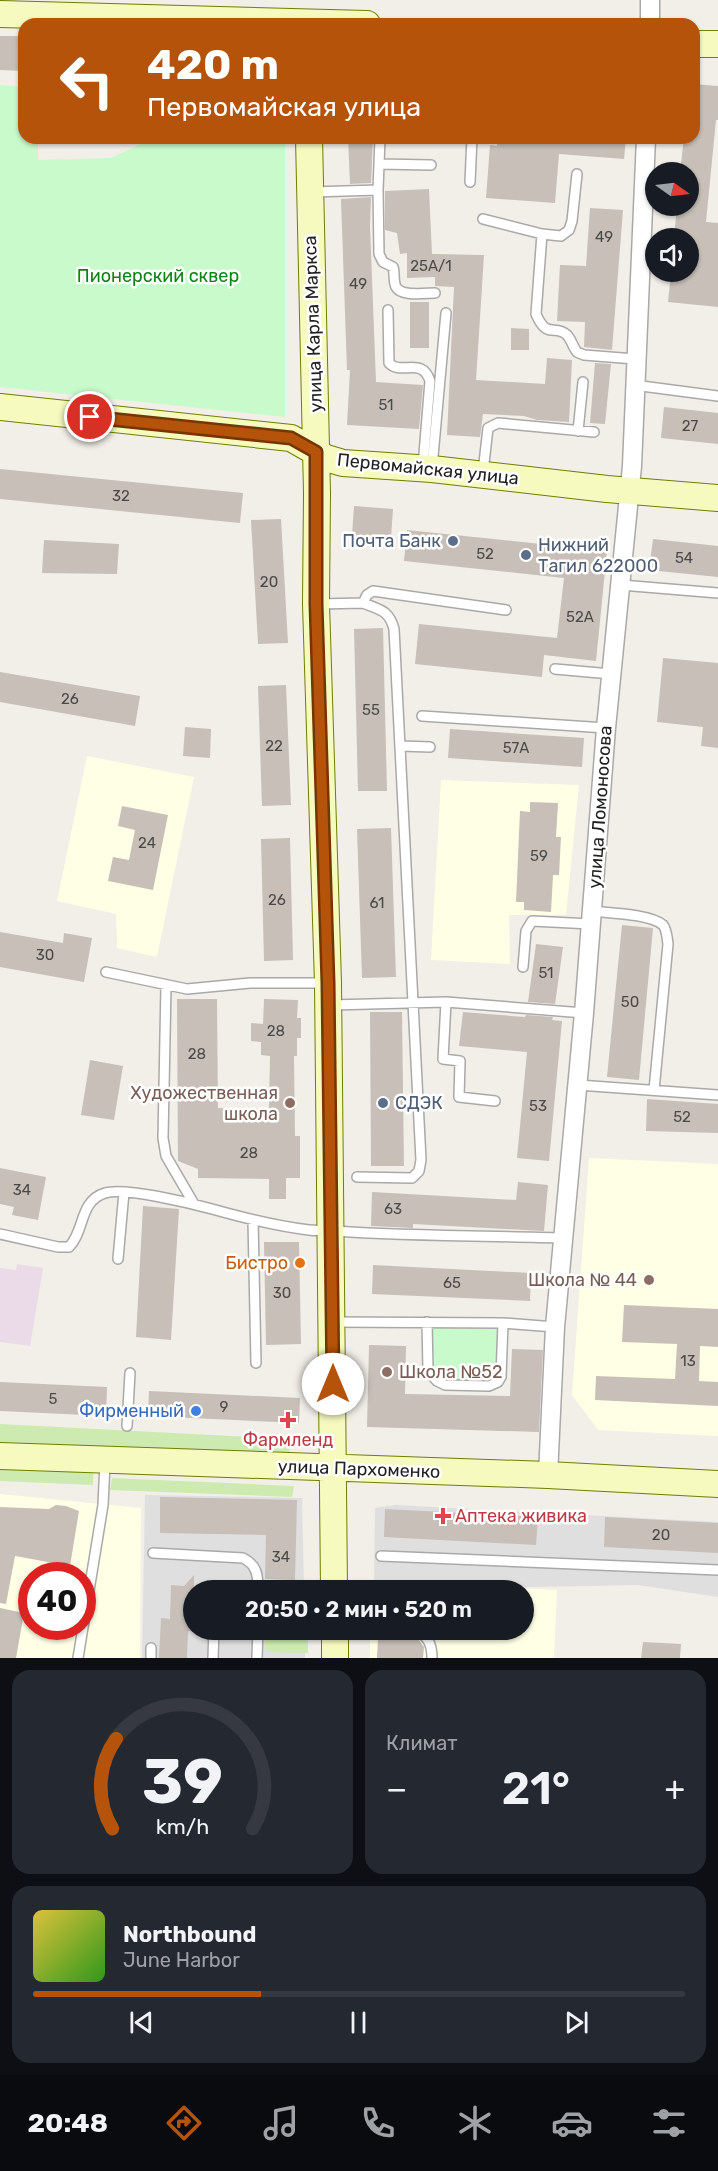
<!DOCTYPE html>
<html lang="ru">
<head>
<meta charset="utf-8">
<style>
	:root { --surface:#171b24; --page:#242831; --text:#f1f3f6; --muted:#9ea1a6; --line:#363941; --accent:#b45309 }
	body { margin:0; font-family:Rubik,sans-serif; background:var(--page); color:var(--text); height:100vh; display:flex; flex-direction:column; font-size:22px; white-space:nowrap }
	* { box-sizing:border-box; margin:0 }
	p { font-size:20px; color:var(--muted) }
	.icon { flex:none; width:33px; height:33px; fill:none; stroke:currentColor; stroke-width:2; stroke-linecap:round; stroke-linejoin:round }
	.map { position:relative; height:1658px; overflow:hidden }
	.sheet { display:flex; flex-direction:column; gap:12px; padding:12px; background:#0d0f14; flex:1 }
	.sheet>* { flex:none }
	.banner { position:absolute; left:18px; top:18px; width:682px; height:126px; border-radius:18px; box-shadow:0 2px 4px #0004; background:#b45309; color:#fff; overflow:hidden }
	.needle { width:39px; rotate:104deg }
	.fabs { position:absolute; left:645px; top:162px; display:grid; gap:12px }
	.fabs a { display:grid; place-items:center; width:54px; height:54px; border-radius:50%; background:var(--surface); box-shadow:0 2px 4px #0004; font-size:30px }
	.speed { position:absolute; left:18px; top:1562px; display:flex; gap:12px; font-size:30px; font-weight:700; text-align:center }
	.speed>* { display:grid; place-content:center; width:78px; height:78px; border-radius:50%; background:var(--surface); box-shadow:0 2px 4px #0004; line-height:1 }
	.speed .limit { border:9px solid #d22; background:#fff; color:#111 }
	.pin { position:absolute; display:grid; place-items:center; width:51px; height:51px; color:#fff; margin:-26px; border:3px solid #fff; border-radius:50%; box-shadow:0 2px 6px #0007 }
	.me { position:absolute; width:66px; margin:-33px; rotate:0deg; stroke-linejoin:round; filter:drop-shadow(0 0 4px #0008) }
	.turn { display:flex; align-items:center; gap:21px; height:126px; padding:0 30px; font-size:27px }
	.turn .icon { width:78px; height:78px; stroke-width:2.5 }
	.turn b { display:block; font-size:42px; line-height:51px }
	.big { font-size:45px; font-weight:600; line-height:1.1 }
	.sheet .widget { flex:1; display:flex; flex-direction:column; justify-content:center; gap:9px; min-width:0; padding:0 21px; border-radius:18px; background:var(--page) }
	.sheet .dial { align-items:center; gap:0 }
	.dial svg { height:156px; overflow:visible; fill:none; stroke:var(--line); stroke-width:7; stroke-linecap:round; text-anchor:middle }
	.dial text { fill:var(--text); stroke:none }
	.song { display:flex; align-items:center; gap:18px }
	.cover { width:72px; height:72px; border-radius:9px; background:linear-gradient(135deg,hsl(50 70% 55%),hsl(110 70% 35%)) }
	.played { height:6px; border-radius:3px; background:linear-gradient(90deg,var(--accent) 35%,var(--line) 35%) }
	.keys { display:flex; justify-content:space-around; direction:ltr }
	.heat { display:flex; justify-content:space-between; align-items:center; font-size:33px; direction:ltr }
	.sheet .tiles { flex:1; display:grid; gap:12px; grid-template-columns:1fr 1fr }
	.widget:last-child { grid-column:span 2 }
	.trip { position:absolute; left:183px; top:1580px; width:351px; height:60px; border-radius:30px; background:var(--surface); box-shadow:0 2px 4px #0004; font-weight:600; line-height:60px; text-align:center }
	.menu { display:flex; height:96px; justify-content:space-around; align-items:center; background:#090b0e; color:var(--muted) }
	.menu .icon { width:42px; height:42px }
	.menu .selected { color:var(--accent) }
	.menu b { font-size:27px; color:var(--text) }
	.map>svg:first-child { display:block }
</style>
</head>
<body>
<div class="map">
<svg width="718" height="1658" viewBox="0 0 718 1658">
	<rect width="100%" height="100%" fill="#f2efe9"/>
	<path fill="#e0dfdf" d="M145 1495 302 1498 304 1590H194V1629H305V1658H142Z
		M395 1505 718 1522V1597L638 1585 374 1590 375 1508Z"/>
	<path fill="#ebdbe8" d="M17 1264 43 1268 30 1346 0 1342V1268L16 1270Z"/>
	<path fill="#ffffe5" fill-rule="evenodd" d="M87 756 194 777 157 957 117 948 116 914 57 901Z
		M441 780 579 785 566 915H509L510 964 431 960Z
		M589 1158 718 1164V1436L598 1430 572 1395Z
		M0 1494 141 1508 140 1658H0ZM32 1575H82V1626H32Z
		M370 1581 557 1590 554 1658H370V1629H524V1590H370Z"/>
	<path fill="#cdebb0" d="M0 1424 291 1439 288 1462 0 1448Z
		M0 1466 93 1472V1485L0 1481Z
		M112 1478 294 1486 292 1497 110 1490Z
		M266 1629H308V1653L266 1652Z"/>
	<path fill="#c8facc" d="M0 85 24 87V138H38V160L111 158 154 138H285V417L0 387Z
		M430 1326 499 1328 498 1382 429 1380Z"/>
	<path fill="#c7bfb8" d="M0 36H24L23 71 0 70Z
		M694 84 718 86V120H716L706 222 718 223V307L668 302 671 272H688V238H674L677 206H688V172H680L684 138H694Z
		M348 138H373L371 183 350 184Z
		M498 138H626L624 159 559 154 555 203 486 198 490 145 497 146Z
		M429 189 432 254 484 255 476 380 545 384 547 358 572 360 569 422 537 420 524 416 483 414 480 437 447 435 454 287 435 286V277L407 278V253L400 254 397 233 385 230V191Z
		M371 197 370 226 376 382 423 385 419 429 347 425 350 370H347L341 199Z
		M590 208 623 210 612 350 584 347 585 322 557 321 560 265 586 266Z
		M410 302H429V348H410Z
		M511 328 529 329V350H511Z
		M595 363 611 364 605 424 590 423Z
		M664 407 718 413V444L661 438Z
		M0 469 243 493 240 523 0 499Z
		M354 506 393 509 391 537 352 535Z
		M281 519 288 643 258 644 251 520Z
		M407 530 607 551 596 661 544 655 542 677 415 664 419 624 557 638 564 578 404 561Z
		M653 539 718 546V577L649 570Z
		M44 540 119 544 117 574 42 573Z
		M383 628 387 791H358L354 629Z
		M663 658 718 663V748L701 746 703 727 657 722Z
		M0 672 140 696 135 726 0 702Z
		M286 685 291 805 262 806 258 686Z
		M185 727 211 729 210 758 183 756Z
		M450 729 584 738 582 767 448 758Z
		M530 802 558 803 556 837H561L559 875H553L551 912 524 910V902H516L520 811 530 812Z
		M122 806 168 815 153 890 108 881 113 857 129 860 135 830 118 826Z
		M391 828 396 977 362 978 357 829Z
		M290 838 293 960 264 961 261 839Z
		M622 925 653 928 639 1080 607 1077Z
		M0 932 63 943 64 933 92 938 84 982 0 967Z
		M536 944 563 947 555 1004 528 1002Z
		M177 999H217L218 1108 269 1109 270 1056 261 1055V1042L251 1041V1023L263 1024 264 999 298 1000 297 1018H301V1038H297V1056H294L295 1136H300V1178H286V1199H269V1179L198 1178V1169L178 1161Z
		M370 1012H402L404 1166H371Z
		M463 1012 525 1017 526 1015 553 1017 552 1020 562 1021 549 1161 517 1158 527 1052 459 1046Z
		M90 1060 123 1066 114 1120 81 1115Z
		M647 1099 718 1104V1133L646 1131Z
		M0 1168 46 1177 38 1220 12 1215 14 1207 0 1204Z
		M518 1182 548 1185 544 1231 413 1224V1228L371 1226 372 1192 516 1200Z
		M143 1206 179 1209 171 1340 136 1337Z
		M264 1242H299L301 1344 266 1345Z
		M373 1265 531 1273 530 1301 372 1294Z
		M624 1305 718 1309V1347L700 1346 699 1381 718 1382V1406L595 1400 596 1376 675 1379 677 1344 622 1342Z
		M369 1345 406 1346 405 1394 510 1396 512 1349 543 1350 539 1432 367 1427Z
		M0 1382 107 1387 106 1416 0 1411Z
		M149 1391 300 1398 299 1423 148 1416Z
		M160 1497 297 1500 295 1580 265 1579 266 1535 160 1533Z
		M56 1505 66 1506 79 1511 70 1566 15 1556 6 1604 0 1603V1507L49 1509Z
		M385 1509 538 1517 536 1545 384 1537Z
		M605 1517 718 1523V1553L604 1547Z
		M194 1575V1631H188L187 1658H159L161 1618 170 1619 171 1585 184 1586Z
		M0 1608 24 1613 16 1658H0Z
		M378 1638 418 1639 424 1647 423 1658H377Z
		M643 1642 681 1644 680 1658H641Z"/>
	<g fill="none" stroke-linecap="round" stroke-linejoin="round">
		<g stroke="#a9a9a9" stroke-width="12">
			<path id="lane" d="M379 164 431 165
				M577 174 572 221 569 230 561 236 542 234 536 314C547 340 555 324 567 335 571 339 573 347 577 352L584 355 635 359
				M470 182 472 138
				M378 190 380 138
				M312 192 378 190 379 254 383 262 393 267C395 273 393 281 396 287 401 297 426 293 435 293
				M483 219 542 234
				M388 310 389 363C401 376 422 356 430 381L423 466
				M634 385 718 396
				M578 431 583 382
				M432 467 446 313
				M483 472 488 428 498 423 594 432
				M621 585 718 593
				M318 604 363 603 367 595 373 591 506 610
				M555 669 611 674
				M422 716 606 728
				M401 746 430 747
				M592 911C609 913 651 914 663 925 667 930 667 938 668 944L654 1090
				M523 967 526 931 532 921 591 924
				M106 972 187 989 250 983H326
				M166 986 163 1138 166 1156 194 1204
				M446 1002 443 1059 460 1061 459 1097 495 1101
				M331 1005 446 1002 584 1013
				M578 1085 718 1095
				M357 1177 412 1178 419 1171 421 1160 394 629C389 610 380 610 363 603
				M253 1220 256 1363
				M0 1234 58 1247H69C85 1231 79 1201 105 1193 125 1187 190 1203 212 1209 244 1218 276 1226 309 1230 317 1231 324 1230 332 1231 409 1236 486 1236 563 1238
				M118 1259 124 1192
				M333 1322 503 1323 555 1327
				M427 1322 428 1371 437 1381 445 1385 489 1386 498 1382 501 1377 503 1323
				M127 1426 130 1373
				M153 1553 243 1558C257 1565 258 1575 258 1590
				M381 1556 718 1570
				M216 1590V1586
				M337 1630H414C428 1635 432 1644 432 1658
				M78 1658 103 1505 105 1463
				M151 1658V1648
				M213 1658 214 1629
				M257 1658 258 1629"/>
		</g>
		<g stroke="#a9a9a9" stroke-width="21">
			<path id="street" d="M650 0V24
				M548 1475 555 1327 584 1013 606 728 632 466 646 138"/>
		</g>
		<g stroke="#707d05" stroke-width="28">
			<path id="secondary" d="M0 14 367 24
				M694 44H718
				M309 138 317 493 316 604 328 983 334 1590
				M0 407 291 438 326 458 343 463 432 469 607 489 718 498
				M0 1456 548 1475 718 1484
				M335 1629V1658"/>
		</g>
		<use href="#lane" stroke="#fff" stroke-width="9"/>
		<use href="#street" stroke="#fff" stroke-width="18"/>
		<use href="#secondary" stroke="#f7fabf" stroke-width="26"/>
	</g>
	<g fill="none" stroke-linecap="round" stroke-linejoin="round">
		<g stroke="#753606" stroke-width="15">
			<path id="route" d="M90 417 291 438 316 452V604L328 983 333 1384"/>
		</g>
		<use href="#route" stroke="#b45309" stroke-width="10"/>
	</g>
	<g fill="#5c6f8a" stroke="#fff" stroke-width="2">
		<circle cx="453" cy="541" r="6"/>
		<circle cx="526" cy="555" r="6"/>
		<circle cx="383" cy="1103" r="6"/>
	</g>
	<g fill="#8d6e63" stroke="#fff" stroke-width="2">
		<circle cx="290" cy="1103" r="6"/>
		<circle cx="649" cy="1280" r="6"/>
		<circle cx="387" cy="1372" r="6"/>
	</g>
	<circle fill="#e8710a" stroke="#fff" stroke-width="2" cx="300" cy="1263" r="6"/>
	<circle fill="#3f7fe0" stroke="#fff" stroke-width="2" cx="196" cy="1411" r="6"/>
	<g fill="#e0444e" stroke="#fff" stroke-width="2">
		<path d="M285 1411h6v6h6v6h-6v6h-6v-6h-6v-6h6z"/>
		<path d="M440 1507h6v6h6v6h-6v6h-6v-6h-6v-6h6z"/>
	</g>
	<g text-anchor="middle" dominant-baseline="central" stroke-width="5" stroke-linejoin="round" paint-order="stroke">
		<g font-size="15" fill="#4b4948">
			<text x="604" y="237">49</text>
			<text x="431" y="266">25А/1</text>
			<text x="358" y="284">49</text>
			<text x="386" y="405">51</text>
			<text x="690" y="426">27</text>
			<text x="121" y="496">32</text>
			<text x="485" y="554">52</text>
			<text x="684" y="558">54</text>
			<text x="269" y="582">20</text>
			<text x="580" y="617">52А</text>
			<text x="70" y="699">26</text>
			<text x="371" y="710">55</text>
			<text x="274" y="746">22</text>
			<text x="516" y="748">57А</text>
			<text x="147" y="843">24</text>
			<text x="539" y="856">59</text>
			<text x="277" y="900">26</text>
			<text x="377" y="903">61</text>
			<text x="45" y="955">30</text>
			<text x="546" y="973">51</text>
			<text x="630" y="1002">50</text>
			<text x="276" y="1031">28</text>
			<text x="197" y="1054">28</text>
			<text x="538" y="1106">53</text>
			<text x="682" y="1117">52</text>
			<text x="249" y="1153">28</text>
			<text x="22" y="1190">34</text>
			<text x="393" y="1209">63</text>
			<text x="452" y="1283">65</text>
			<text x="282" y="1293">30</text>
			<text x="688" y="1361">13</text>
			<text x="53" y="1399">5</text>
			<text x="224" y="1407">9</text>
			<text x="661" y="1535">20</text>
			<text x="281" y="1557">34</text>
		</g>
		<g font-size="18" fill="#0c8416" stroke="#fff">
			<text x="158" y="276">Пионерский сквер</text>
		</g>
		<g font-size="18" fill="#222" stroke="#fff">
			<text transform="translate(313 324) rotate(-92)">улица Карла Маркса</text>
			<text transform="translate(428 469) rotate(6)">Первомайская улица</text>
			<text transform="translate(600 807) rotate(-86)">улица Ломоносова</text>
			<text transform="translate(359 1469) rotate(2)">улица Пархоменко</text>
		</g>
		<g font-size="18" fill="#4e5e75" stroke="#fff" text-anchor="start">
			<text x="441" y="541" text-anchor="end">Почта Банк</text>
			<text x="538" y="545">Нижний<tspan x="538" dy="21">Тагил 622000</tspan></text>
			<text x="395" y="1103">СДЭК</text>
		</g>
		<g font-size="18" fill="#785e54" stroke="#fff" text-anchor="end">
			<text x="278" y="1093">Художественная<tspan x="278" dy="21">школа</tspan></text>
			<text x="637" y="1280">Школа № 44</text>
			<text x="399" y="1372" text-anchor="start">Школа №52</text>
		</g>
		<g font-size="18" fill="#c56008" stroke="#fff" text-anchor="end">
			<text x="288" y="1263">Бистро</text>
		</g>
		<g font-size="18" fill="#366cbe" stroke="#fff" text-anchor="end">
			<text x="184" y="1411">Фирменный</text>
		</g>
		<g font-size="18" fill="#be3a42" stroke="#fff">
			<text x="288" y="1440">Фармленд</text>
			<text x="455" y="1516" text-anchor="start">Аптека живика</text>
		</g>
	</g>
</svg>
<div class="fabs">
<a><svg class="needle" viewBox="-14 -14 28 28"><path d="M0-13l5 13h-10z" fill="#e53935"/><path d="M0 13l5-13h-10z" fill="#9ea1a6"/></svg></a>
<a><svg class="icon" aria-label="sound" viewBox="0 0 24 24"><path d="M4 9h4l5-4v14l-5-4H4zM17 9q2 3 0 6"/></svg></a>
</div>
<div class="speed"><div class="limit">40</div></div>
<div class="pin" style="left:90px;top:417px;background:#d93025"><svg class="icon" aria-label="arrive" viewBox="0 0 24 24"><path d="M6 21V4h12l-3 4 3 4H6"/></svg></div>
<svg class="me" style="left:333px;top:1384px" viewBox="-20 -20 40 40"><circle r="19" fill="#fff"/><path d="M0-13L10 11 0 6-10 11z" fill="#b45309"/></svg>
<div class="trip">20:50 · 2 мин · 520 m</div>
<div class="banner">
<div class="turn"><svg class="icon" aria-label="left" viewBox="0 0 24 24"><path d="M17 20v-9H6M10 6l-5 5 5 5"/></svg><div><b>420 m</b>Первомайская улица</div></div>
</div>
</div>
<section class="sheet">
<div class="tiles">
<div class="widget dial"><svg viewBox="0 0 100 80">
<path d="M14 69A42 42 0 1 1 86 69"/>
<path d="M14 69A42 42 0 0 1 16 23" stroke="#b45309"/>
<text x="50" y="56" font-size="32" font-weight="700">39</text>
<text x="50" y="72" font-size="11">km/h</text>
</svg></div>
<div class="widget"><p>Климат</p>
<div class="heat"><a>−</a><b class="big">21°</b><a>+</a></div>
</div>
<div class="widget">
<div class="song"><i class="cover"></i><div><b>Northbound</b><p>June Harbor</p></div></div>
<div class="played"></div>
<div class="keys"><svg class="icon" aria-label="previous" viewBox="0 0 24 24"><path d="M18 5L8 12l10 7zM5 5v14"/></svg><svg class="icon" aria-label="pause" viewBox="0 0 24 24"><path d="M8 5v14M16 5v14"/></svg><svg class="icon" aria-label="next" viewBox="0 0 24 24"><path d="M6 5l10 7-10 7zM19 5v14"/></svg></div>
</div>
</div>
</section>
<nav class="menu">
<b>20:48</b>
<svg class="icon selected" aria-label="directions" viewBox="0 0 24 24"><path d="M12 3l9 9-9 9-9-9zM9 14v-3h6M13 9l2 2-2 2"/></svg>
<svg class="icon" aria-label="music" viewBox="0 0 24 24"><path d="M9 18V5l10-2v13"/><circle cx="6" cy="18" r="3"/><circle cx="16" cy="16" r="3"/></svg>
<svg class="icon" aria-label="phone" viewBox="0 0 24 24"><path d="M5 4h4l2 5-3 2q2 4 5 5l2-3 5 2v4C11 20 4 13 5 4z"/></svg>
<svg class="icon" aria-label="climate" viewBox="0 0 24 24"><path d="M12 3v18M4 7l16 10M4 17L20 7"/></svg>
<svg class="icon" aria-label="car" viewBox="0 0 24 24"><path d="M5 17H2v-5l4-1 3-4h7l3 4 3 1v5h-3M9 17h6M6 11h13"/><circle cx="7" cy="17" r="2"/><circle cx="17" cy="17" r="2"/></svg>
<svg class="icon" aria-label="filters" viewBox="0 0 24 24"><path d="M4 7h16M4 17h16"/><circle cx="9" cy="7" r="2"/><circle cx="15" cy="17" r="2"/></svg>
</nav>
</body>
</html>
